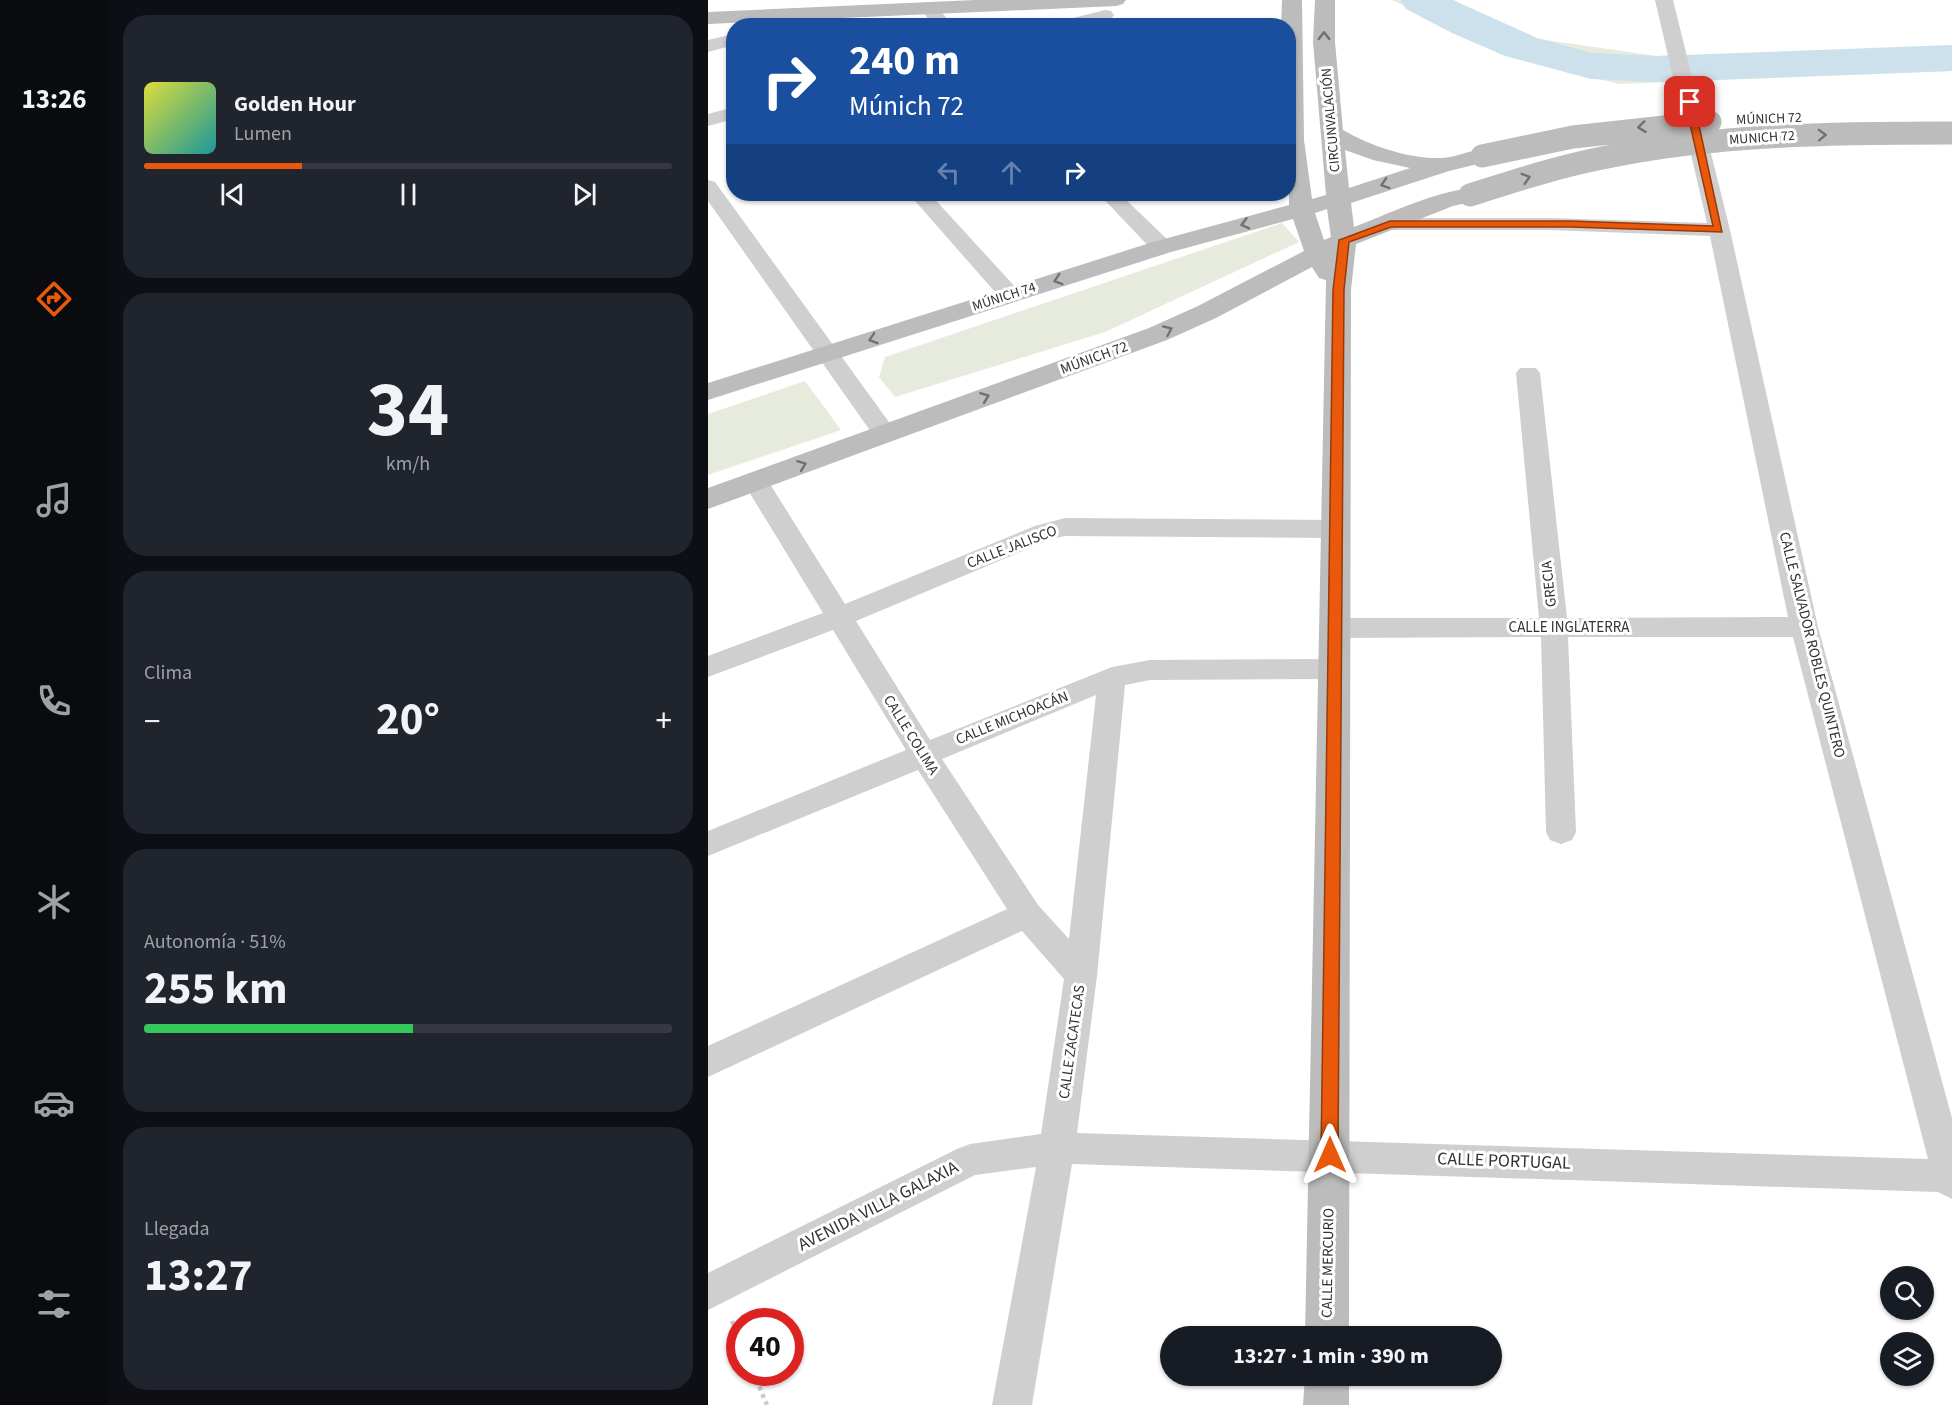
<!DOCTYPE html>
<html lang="es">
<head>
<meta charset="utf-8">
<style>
	:root { --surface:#171b24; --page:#20242c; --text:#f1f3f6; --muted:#9ea1a6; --line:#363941; --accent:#ea580c }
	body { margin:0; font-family:"Source Sans 3",sans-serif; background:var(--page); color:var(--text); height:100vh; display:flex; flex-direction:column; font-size:22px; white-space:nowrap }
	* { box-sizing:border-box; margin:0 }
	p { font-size:20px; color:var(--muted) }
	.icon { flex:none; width:33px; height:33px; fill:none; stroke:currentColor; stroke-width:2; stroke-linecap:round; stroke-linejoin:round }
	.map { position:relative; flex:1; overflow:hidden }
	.drawer { display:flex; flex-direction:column; gap:15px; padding:15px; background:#0d0f14; width:600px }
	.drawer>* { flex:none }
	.guide { position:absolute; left:18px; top:18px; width:570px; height:183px; border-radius:24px; box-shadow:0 2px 4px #0004; background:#1a4fa0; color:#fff; overflow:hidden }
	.fabs { position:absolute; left:1172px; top:1266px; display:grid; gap:12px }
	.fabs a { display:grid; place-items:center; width:54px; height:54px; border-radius:50%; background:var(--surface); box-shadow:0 2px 4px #0004; font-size:30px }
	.speed { position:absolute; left:18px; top:1308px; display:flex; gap:12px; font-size:30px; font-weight:700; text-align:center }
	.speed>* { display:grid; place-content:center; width:78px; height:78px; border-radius:50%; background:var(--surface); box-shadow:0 2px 4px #0004; line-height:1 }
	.speed .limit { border:9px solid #d22; background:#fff; color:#111 }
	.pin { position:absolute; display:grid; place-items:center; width:51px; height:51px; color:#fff; margin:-26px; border-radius:12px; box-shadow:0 3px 9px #0006 }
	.me { position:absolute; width:66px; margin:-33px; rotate:0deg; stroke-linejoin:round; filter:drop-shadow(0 0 4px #0008) }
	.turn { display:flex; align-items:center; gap:21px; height:126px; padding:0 24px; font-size:27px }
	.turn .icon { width:78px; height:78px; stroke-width:2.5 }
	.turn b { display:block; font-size:42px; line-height:51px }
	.lanes { display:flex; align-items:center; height:57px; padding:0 24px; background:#0003; justify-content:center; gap:30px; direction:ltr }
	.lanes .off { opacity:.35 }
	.big { font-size:45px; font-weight:700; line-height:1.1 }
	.drawer .widget { flex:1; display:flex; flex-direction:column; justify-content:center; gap:9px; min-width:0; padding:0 21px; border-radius:24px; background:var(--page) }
	.drawer .dial { align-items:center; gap:0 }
	.dial b { font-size:78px; line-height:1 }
	.song { display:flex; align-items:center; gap:18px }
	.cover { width:72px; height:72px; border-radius:9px; background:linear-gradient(135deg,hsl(60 70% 55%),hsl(180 70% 35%)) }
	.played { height:6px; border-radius:3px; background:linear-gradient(90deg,var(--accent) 30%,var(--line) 30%) }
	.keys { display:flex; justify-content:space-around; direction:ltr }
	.heat { display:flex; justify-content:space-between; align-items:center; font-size:33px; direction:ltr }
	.charge { height:9px; border-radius:4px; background:linear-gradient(90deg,#34c759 51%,var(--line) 0) }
	.trip { position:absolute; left:452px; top:1326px; width:342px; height:60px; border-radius:30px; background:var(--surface); box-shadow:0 2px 4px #0004; font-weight:700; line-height:60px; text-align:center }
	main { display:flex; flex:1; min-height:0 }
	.tabs { display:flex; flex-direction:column; width:108px; justify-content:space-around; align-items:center; background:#090b0e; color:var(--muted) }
	.tabs .icon { width:42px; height:42px }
	.tabs .on { color:var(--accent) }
	.tabs b { font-size:27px; color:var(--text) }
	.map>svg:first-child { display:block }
</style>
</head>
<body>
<main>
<nav class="tabs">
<b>13:26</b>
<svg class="icon on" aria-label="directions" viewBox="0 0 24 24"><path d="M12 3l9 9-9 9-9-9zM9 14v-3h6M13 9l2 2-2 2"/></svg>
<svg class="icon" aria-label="music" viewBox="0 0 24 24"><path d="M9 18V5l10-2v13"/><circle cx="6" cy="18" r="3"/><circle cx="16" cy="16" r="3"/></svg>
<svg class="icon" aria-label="phone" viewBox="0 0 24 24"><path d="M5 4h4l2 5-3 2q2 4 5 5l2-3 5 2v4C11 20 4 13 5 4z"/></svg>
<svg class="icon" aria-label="climate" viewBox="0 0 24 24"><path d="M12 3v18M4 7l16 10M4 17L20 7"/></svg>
<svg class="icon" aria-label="car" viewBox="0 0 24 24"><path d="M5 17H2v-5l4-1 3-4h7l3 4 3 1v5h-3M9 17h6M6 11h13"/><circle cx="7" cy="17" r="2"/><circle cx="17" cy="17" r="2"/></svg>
<svg class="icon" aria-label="filters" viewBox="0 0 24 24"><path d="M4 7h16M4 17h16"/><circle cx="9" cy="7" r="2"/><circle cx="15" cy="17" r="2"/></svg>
</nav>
<section class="drawer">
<div class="widget">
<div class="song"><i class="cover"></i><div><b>Golden Hour</b><p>Lumen</p></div></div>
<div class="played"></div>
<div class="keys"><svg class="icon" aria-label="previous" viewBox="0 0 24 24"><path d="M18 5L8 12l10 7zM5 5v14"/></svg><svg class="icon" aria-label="pause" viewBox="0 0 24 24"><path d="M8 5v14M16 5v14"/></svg><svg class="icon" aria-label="next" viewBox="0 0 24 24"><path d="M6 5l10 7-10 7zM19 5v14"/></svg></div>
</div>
<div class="widget dial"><b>34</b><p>km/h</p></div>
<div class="widget"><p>Clima</p>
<div class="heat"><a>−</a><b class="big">20°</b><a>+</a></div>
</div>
<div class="widget"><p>Autonomía · 51%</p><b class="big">255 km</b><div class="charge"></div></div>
<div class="widget"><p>Llegada</p><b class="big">13:27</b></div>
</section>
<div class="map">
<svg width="1244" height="1405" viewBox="0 0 1244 1405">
	<rect width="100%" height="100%" fill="#fff"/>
	<path fill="#e6ebde" d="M684 0H743L774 20 817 37 948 56 1244 48V71L911 84 844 68 768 40Z
		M574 223 591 242 397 332 187 397 171 377 177 357Z
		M97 381 133 430 0 475V414Z"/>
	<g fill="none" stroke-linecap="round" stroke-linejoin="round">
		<path fill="#cce1eb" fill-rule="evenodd" d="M692 0H745L829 38 884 53 948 56 1244 45V71L948 82 883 79 797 56 744 33 698 9Z"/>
		<path stroke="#ccc" stroke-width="4.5" stroke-dasharray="4 4" stroke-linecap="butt" d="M24 1321 32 1340
			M45 1372 59 1405"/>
		<path fill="#cfcfcf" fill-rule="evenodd" d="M947 0H965L1022 230 1110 627 1244 1118V1199L1230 1192 364 1164 324 1405H284L328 1167 267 1175 0 1310V1273L249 1149 262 1144 333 1134 356 979 314 931 0 1077V1046L299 909 210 770 0 856V831L198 750 125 630 0 677V656L115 613 35 482 39 476 48 474 57 476 137 604 327 526 357 518 627 520 636 523 640 529 636 535 627 538 357 536 343 539 148 621 222 740 404 667 442 660 625 659 635 662 639 669 635 676 625 679 442 680 417 685 389 976 369 1133 1220 1159 1085 637H860L868 832 864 840 853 844 842 840 838 832 833 637 627 638 617 635 613 628 617 621 627 618H831L808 373 812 368H828L832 373 859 618 1080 617 1002 236 842 230H682L674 229 671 224 674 219 682 218H842L999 223ZM388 695 361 939 330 905 234 759Z
			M220 2 226 3 245 26H226L211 7Z
			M48 10 54 11 66 26H47L39 15Z
			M397 10 403 11 406 15 403 19 378 26H346L349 22Z
			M26 34V45L0 52V40Z
			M26 107V119L0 126V114Z
			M0 180 7 182 186 429 189 434 186 439 177 442 168 439 0 201Z
			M201 194H222L310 290 313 295 310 300H294Z
			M391 194H412L462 242 465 247 462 252H446Z"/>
		<path fill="#bcbcbc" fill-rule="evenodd" d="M267 0H418L415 4 408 6 0 24V12Z
			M574 0H594L596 140 604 199 618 195 605 42 607 0H627V42L635 130C663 146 700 159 733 158 750 158 765 147 782 151L786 156 782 161 741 171 643 203 646 227C674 217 744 183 771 190L774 195 771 200 745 206 648 244 643 290 641 1336H597L618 280 611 278 604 267 508 318 459 340 0 509V488L441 328 490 306 596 251 585 219 463 252 0 400V383L445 242 581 205 580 26H573ZM637 150 665 160 702 168 641 188ZM619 209 623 237 616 240 607 213Z
			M597 1376H641V1405H595Z"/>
		<path stroke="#bcbcbc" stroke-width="23" d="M774 156 865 137 1002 122
			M762 195C806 181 849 167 894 158 1008 134 1127 133 1244 133"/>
	</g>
	<defs><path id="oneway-chevron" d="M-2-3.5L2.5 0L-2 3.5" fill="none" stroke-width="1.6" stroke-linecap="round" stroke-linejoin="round" transform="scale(1.5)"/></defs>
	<g stroke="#707070">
		<use href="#oneway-chevron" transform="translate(616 36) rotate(-91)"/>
		<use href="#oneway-chevron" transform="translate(934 127) rotate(173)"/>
		<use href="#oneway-chevron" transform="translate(1114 135) rotate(-2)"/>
		<use href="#oneway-chevron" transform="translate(818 178) rotate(-17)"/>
		<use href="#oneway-chevron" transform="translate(677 184) rotate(162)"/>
		<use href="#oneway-chevron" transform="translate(537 224) rotate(165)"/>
		<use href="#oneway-chevron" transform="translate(350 280) rotate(162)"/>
		<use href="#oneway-chevron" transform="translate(460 330) rotate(-24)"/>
		<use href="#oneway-chevron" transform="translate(165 339) rotate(162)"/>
		<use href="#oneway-chevron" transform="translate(277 397) rotate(-20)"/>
		<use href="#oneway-chevron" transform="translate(94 465) rotate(-21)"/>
	</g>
	<path fill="#ea580c" stroke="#983908" stroke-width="1.5" d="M982 100 986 102 1014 232 862 227H683L641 242 636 290 630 1155 628 1161 622 1163 616 1161 613 1155 625 290 631 240 682 221H862L1005 226 977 102Z"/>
	<g text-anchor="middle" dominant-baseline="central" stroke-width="6" stroke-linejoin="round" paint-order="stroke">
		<g font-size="14" fill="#323232" stroke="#fff">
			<text transform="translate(1061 119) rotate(-2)">MÚNICH 72</text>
			<text transform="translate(623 120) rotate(-95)">CIRCUNVALACIÓN</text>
			<text transform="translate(1054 138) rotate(-4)">MUNICH 72</text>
			<text transform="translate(296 297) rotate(-18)">MÚNICH 74</text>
		</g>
		<g font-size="15" fill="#323232" stroke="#fff">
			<text transform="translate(386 358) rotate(-20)">MÚNICH 72</text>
			<text transform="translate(304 547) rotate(-21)">CALLE JALISCO</text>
			<text transform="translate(841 584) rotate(-96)">GRECIA</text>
			<text x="861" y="627">CALLE INGLATERRA</text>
			<text transform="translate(1104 645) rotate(76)">CALLE SALVADOR ROBLES QUINTERO</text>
			<text transform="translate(304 718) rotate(-22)">CALLE MICHOACÁN</text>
			<text transform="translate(203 735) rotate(58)">CALLE COLIMA</text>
			<text transform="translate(364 1042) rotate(-82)">CALLE ZACATECAS</text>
			<text transform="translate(620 1263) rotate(-89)">CALLE MERCURIO</text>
		</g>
		<g font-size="18" fill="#323232" stroke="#fff">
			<text transform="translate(796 1161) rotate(2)">CALLE PORTUGAL</text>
			<text transform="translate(170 1206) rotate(-27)">AVENIDA VILLA GALAXIA</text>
		</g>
	</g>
</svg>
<div class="fabs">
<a><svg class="icon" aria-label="search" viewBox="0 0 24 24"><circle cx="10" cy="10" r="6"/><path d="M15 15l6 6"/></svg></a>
<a><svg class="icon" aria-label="layers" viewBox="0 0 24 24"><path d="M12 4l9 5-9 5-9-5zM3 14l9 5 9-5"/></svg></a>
</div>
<div class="speed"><div class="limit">40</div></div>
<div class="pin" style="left:982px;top:102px;background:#d93025"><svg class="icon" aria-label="arrive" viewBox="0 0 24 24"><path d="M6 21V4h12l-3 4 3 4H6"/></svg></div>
<svg class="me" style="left:622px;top:1155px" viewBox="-20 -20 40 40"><path d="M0-17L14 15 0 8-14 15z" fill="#ea580c" stroke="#fff" stroke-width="4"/></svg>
<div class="trip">13:27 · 1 min · 390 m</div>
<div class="guide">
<div class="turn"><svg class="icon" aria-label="right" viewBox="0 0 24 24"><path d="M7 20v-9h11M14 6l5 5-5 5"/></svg><div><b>240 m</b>Múnich 72</div></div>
<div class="lanes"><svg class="icon off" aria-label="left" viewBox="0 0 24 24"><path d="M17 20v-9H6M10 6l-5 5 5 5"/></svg><svg class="icon off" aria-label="ahead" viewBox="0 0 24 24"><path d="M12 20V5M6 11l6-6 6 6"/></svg><svg class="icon" aria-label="right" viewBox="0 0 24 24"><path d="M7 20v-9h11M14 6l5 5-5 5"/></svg></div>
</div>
</div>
</main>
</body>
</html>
